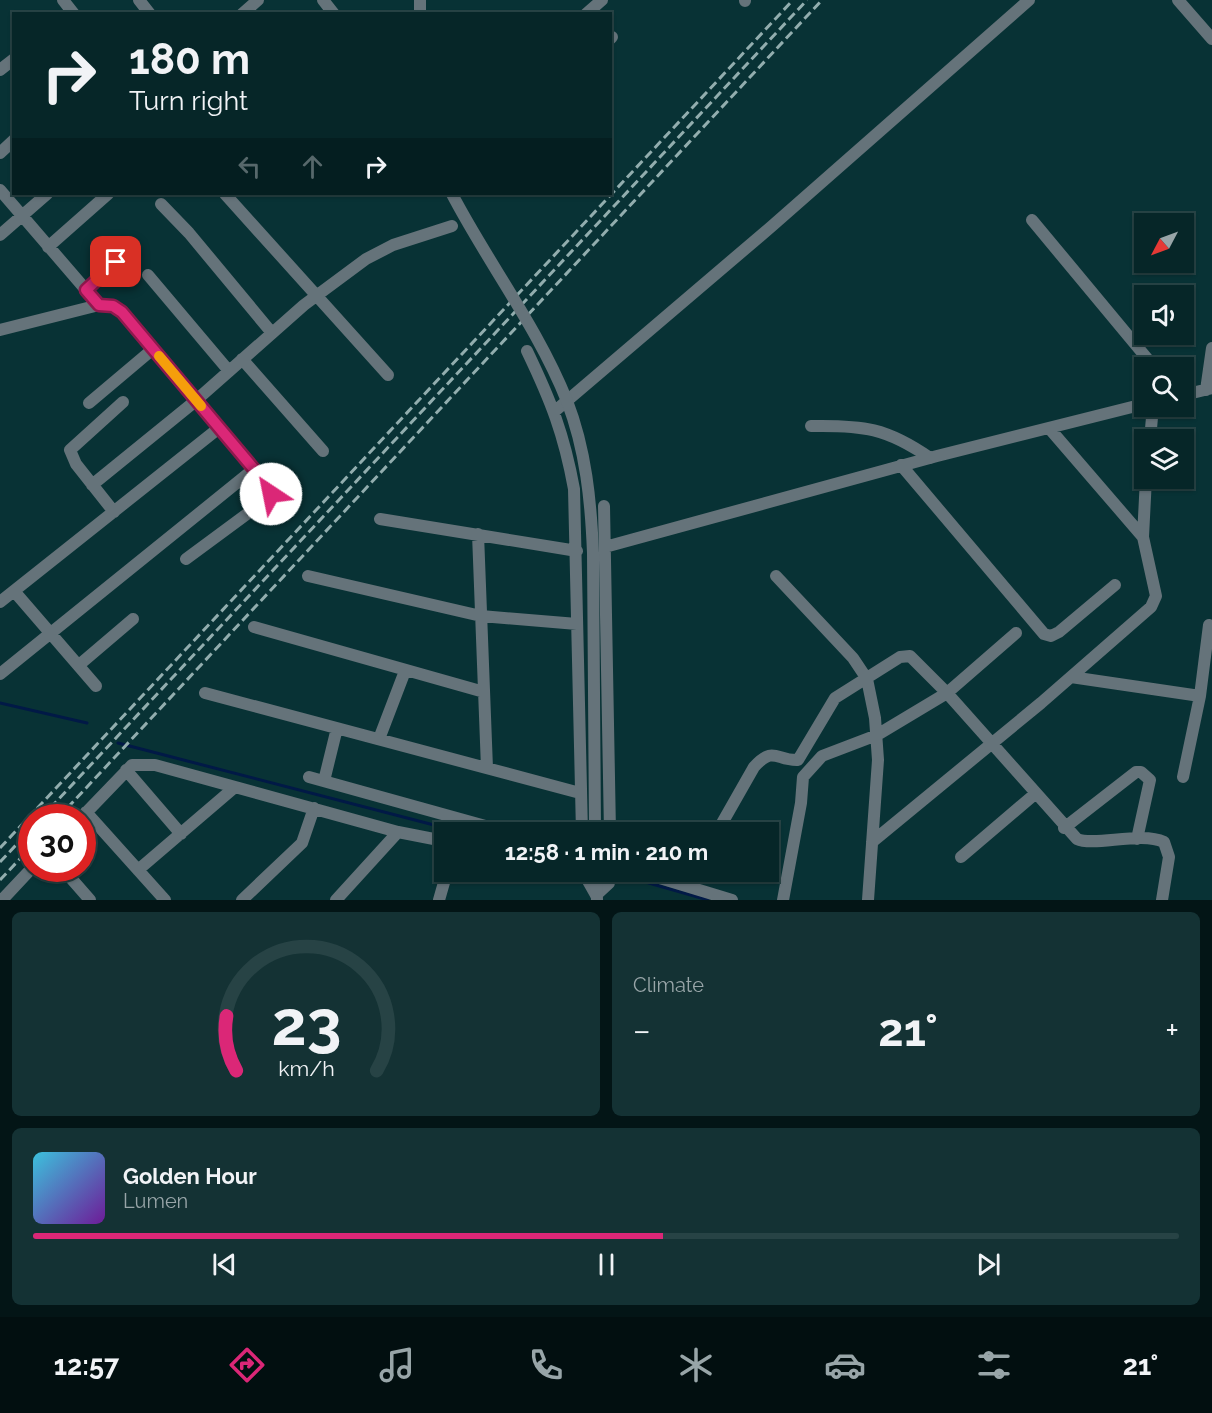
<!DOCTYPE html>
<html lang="en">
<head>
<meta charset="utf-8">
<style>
	:root { --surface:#062628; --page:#143234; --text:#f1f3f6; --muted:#98a5a8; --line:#274345; --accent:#db2777 }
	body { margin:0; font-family:Raleway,sans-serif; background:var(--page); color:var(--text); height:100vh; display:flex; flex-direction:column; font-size:22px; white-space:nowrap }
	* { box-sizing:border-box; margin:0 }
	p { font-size:20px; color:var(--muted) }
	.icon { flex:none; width:33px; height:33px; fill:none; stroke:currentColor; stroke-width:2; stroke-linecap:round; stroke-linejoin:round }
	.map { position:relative; height:900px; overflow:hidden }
	.details { display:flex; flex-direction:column; gap:12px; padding:12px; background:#031516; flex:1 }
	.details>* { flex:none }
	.guide { position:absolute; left:12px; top:12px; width:600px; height:183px; border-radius:0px; box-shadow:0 2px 4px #0004,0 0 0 2px var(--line); background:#062628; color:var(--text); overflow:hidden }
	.needle { width:39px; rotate:229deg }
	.controls { position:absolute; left:1134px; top:213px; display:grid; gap:12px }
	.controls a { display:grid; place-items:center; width:60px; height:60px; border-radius:0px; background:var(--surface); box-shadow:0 2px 4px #0004,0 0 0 2px var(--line); font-size:30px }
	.speed { position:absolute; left:18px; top:804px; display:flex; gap:12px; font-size:30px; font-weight:700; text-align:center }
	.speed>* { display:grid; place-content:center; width:78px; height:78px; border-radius:50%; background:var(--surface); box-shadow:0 2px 4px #0004,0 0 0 2px var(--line); line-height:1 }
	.speed .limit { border:9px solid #d22; background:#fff; color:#111 }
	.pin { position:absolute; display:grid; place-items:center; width:51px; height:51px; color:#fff; margin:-26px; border-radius:12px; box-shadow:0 3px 9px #0006 }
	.me { position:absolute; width:66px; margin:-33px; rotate:326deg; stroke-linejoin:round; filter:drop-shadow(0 0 4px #0008) }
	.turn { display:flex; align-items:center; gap:21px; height:126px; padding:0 18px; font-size:27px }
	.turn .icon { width:78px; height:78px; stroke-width:2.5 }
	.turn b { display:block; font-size:42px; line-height:51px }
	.lanes { display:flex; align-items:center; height:57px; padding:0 18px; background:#0003; justify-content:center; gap:30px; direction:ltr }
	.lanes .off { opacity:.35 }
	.big { font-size:45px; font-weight:700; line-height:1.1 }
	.details .tile { flex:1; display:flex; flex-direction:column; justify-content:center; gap:9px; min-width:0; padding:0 21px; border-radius:9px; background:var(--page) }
	.details .dial { align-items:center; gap:0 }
	.dial svg { height:156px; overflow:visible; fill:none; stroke:var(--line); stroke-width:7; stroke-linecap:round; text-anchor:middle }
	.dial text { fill:var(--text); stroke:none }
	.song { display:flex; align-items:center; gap:18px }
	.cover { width:72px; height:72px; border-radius:9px; background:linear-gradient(135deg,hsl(190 70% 55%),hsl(280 70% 35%)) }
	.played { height:6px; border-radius:3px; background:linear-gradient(90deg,var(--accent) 55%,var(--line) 55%) }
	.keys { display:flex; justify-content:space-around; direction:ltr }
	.heat { display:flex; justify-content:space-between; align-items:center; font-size:33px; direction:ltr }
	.details .tiles { flex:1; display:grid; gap:12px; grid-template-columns:1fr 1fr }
	.tile:last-child { grid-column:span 2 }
	.trip { position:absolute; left:434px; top:822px; width:345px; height:60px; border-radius:0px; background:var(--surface); box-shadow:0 2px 4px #0004,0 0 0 2px var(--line); font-weight:700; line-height:60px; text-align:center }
	.tab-bar { display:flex; height:96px; justify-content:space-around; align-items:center; background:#020f10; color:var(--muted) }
	.tab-bar .icon { width:42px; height:42px }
	.tab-bar .active { color:var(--accent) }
	.tab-bar b { font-size:27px; color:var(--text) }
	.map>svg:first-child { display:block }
</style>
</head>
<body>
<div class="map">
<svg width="1212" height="900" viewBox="0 0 1212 900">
	<rect width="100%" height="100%" fill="#083235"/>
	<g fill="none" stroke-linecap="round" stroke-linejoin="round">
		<path stroke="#011946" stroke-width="3" d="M0 703 87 723
			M118 743 461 832
			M614 873 708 900"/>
		<path stroke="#65737a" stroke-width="12" d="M63 0 74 14
			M139 0 150 14
			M323 0 334 14
			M745 0V1
			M1178 0 1212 39
			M242 14 258 0
			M586 14 602 0
			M610 39 612 37
			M0 70 14 59
			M0 153 14 140
			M0 190 99 305
			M225 194 388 375
			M161 204 189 233 272 333
			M1032 220 1155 368
			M0 235 47 194
			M48 247 108 194
			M148 275 229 371
			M86 290 131 248
			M0 330 99 305 113 306 122 312 269 487 271 494 266 500 186 559
			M527 351C551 401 564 434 574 489L582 832
			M242 359 323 451
			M1206 390 1212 348
			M1184 395 1212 388
			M89 403 153 349
			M555 411 772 226 1029 0
			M811 426C863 425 887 428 930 458
			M1049 428 1143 537
			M1150 440 1153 406
			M901 465 1044 634 1051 636 1059 632 1115 585
			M92 485 193 403 304 305 366 259 393 245 452 226
			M604 506 610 832
			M114 512 76 464 70 450 123 402
			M380 519 577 551
			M478 534 487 768
			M605 547 937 456 1144 404
			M308 576 481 616 577 624
			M776 576 853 658 867 679 875 718 878 760 868 900
			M14 591 96 686
			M0 602 219 428
			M254 627 484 692
			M79 665 133 619
			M0 674 254 469
			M1071 677 1200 696
			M205 693 580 793
			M379 739 405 671
			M126 770 181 834
			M309 777 507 832
			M1183 777 1200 696 1209 625
			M324 781 337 728
			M86 812 165 900
			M81 818 132 765H155L398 832 444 841
			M1064 828 1136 772H1141L1150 780 1137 839
			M717 832 754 767C774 745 776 761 798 760L835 698 900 657 910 656 947 693 1077 839C1094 847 1141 831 1164 842L1169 857 1162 900
			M872 842 1041 703 1151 607 1156 596 1143 537 1146 478
			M961 857 1035 794
			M62 868 90 900
			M138 870 235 787
			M564 872 583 875
			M583 872 596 895 609 883 610 872
			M640 872 732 900
			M686 886 695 872
			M2 900 32 868
			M242 900 302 843 314 808
			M336 900 398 832
			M439 900 447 872
			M783 900 801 803 803 777 822 756 877 735 947 693 1016 633"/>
		<path stroke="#65737a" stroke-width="12" d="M420 0V14
			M596 872 597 900"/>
		<path stroke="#92adae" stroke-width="3" stroke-dasharray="9 4.5" stroke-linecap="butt" d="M41 818 807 0
			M58 818 822 0
			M0 848 793 0
			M0 862 32 828
			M0 880 32 846"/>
		<path stroke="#65737a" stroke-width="12" d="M452 194C488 263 538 328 567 401 586 450 591 502 593 553L595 830"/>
	</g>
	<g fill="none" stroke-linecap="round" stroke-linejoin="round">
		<g stroke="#8e194d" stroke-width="15">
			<path id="route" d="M116 262 86 290 99 305 113 306 122 312 269 487 271 494"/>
		</g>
		<use href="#route" stroke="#db2777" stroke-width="10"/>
		<path stroke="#f59e0b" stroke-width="10" d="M159 356 201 406"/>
	</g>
</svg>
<div class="controls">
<a><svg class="needle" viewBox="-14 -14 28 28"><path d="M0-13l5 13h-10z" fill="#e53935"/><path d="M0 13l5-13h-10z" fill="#98a5a8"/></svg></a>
<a><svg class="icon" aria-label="sound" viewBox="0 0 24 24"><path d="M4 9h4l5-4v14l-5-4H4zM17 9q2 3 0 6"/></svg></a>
<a><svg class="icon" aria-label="search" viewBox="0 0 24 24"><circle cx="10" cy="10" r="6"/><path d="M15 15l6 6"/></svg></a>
<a><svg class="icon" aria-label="layers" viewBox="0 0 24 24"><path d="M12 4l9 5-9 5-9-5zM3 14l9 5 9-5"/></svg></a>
</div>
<div class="speed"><div class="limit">30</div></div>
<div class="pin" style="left:116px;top:262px;background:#d93025"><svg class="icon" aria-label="arrive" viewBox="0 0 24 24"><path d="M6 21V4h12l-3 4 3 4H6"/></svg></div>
<svg class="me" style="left:271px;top:494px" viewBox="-20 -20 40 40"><circle r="19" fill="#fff"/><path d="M0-13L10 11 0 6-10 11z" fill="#db2777"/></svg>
<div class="trip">12:58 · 1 min · 210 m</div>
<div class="guide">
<div class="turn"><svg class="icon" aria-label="right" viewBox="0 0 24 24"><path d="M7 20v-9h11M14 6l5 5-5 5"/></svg><div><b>180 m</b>Turn right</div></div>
<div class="lanes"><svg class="icon off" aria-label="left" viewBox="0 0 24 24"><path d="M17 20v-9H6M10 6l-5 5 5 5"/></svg><svg class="icon off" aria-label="ahead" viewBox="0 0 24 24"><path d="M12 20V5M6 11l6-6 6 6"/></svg><svg class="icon" aria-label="right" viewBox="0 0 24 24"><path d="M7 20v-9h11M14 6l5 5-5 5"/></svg></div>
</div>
</div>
<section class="details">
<div class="tiles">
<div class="tile dial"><svg viewBox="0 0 100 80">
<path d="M14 69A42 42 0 1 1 86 69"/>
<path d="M14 69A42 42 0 0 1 9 41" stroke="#db2777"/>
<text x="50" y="56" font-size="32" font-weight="700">23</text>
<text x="50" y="72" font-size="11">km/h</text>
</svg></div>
<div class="tile"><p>Climate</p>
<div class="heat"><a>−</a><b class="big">21°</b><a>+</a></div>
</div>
<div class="tile">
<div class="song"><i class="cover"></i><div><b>Golden Hour</b><p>Lumen</p></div></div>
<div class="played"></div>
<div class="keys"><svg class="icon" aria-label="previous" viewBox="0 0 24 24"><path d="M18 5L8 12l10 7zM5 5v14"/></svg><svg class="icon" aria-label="pause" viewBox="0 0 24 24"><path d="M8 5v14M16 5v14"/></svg><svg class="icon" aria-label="next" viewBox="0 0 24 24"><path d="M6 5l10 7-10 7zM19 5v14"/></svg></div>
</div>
</div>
</section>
<nav class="tab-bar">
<b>12:57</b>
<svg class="icon active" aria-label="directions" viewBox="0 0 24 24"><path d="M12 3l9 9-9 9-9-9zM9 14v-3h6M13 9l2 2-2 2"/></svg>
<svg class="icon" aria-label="music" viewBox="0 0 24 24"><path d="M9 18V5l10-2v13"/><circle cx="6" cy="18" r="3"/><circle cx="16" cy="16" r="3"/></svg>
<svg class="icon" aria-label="phone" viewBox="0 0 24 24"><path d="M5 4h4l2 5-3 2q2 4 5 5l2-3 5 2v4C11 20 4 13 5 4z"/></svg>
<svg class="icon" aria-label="climate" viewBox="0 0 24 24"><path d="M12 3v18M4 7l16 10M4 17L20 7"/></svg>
<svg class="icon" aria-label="car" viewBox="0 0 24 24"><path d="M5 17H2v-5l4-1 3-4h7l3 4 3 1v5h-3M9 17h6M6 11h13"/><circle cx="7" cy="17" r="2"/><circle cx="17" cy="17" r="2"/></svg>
<svg class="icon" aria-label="filters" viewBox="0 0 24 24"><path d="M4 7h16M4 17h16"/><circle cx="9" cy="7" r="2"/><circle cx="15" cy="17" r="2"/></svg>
<b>21°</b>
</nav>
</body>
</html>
